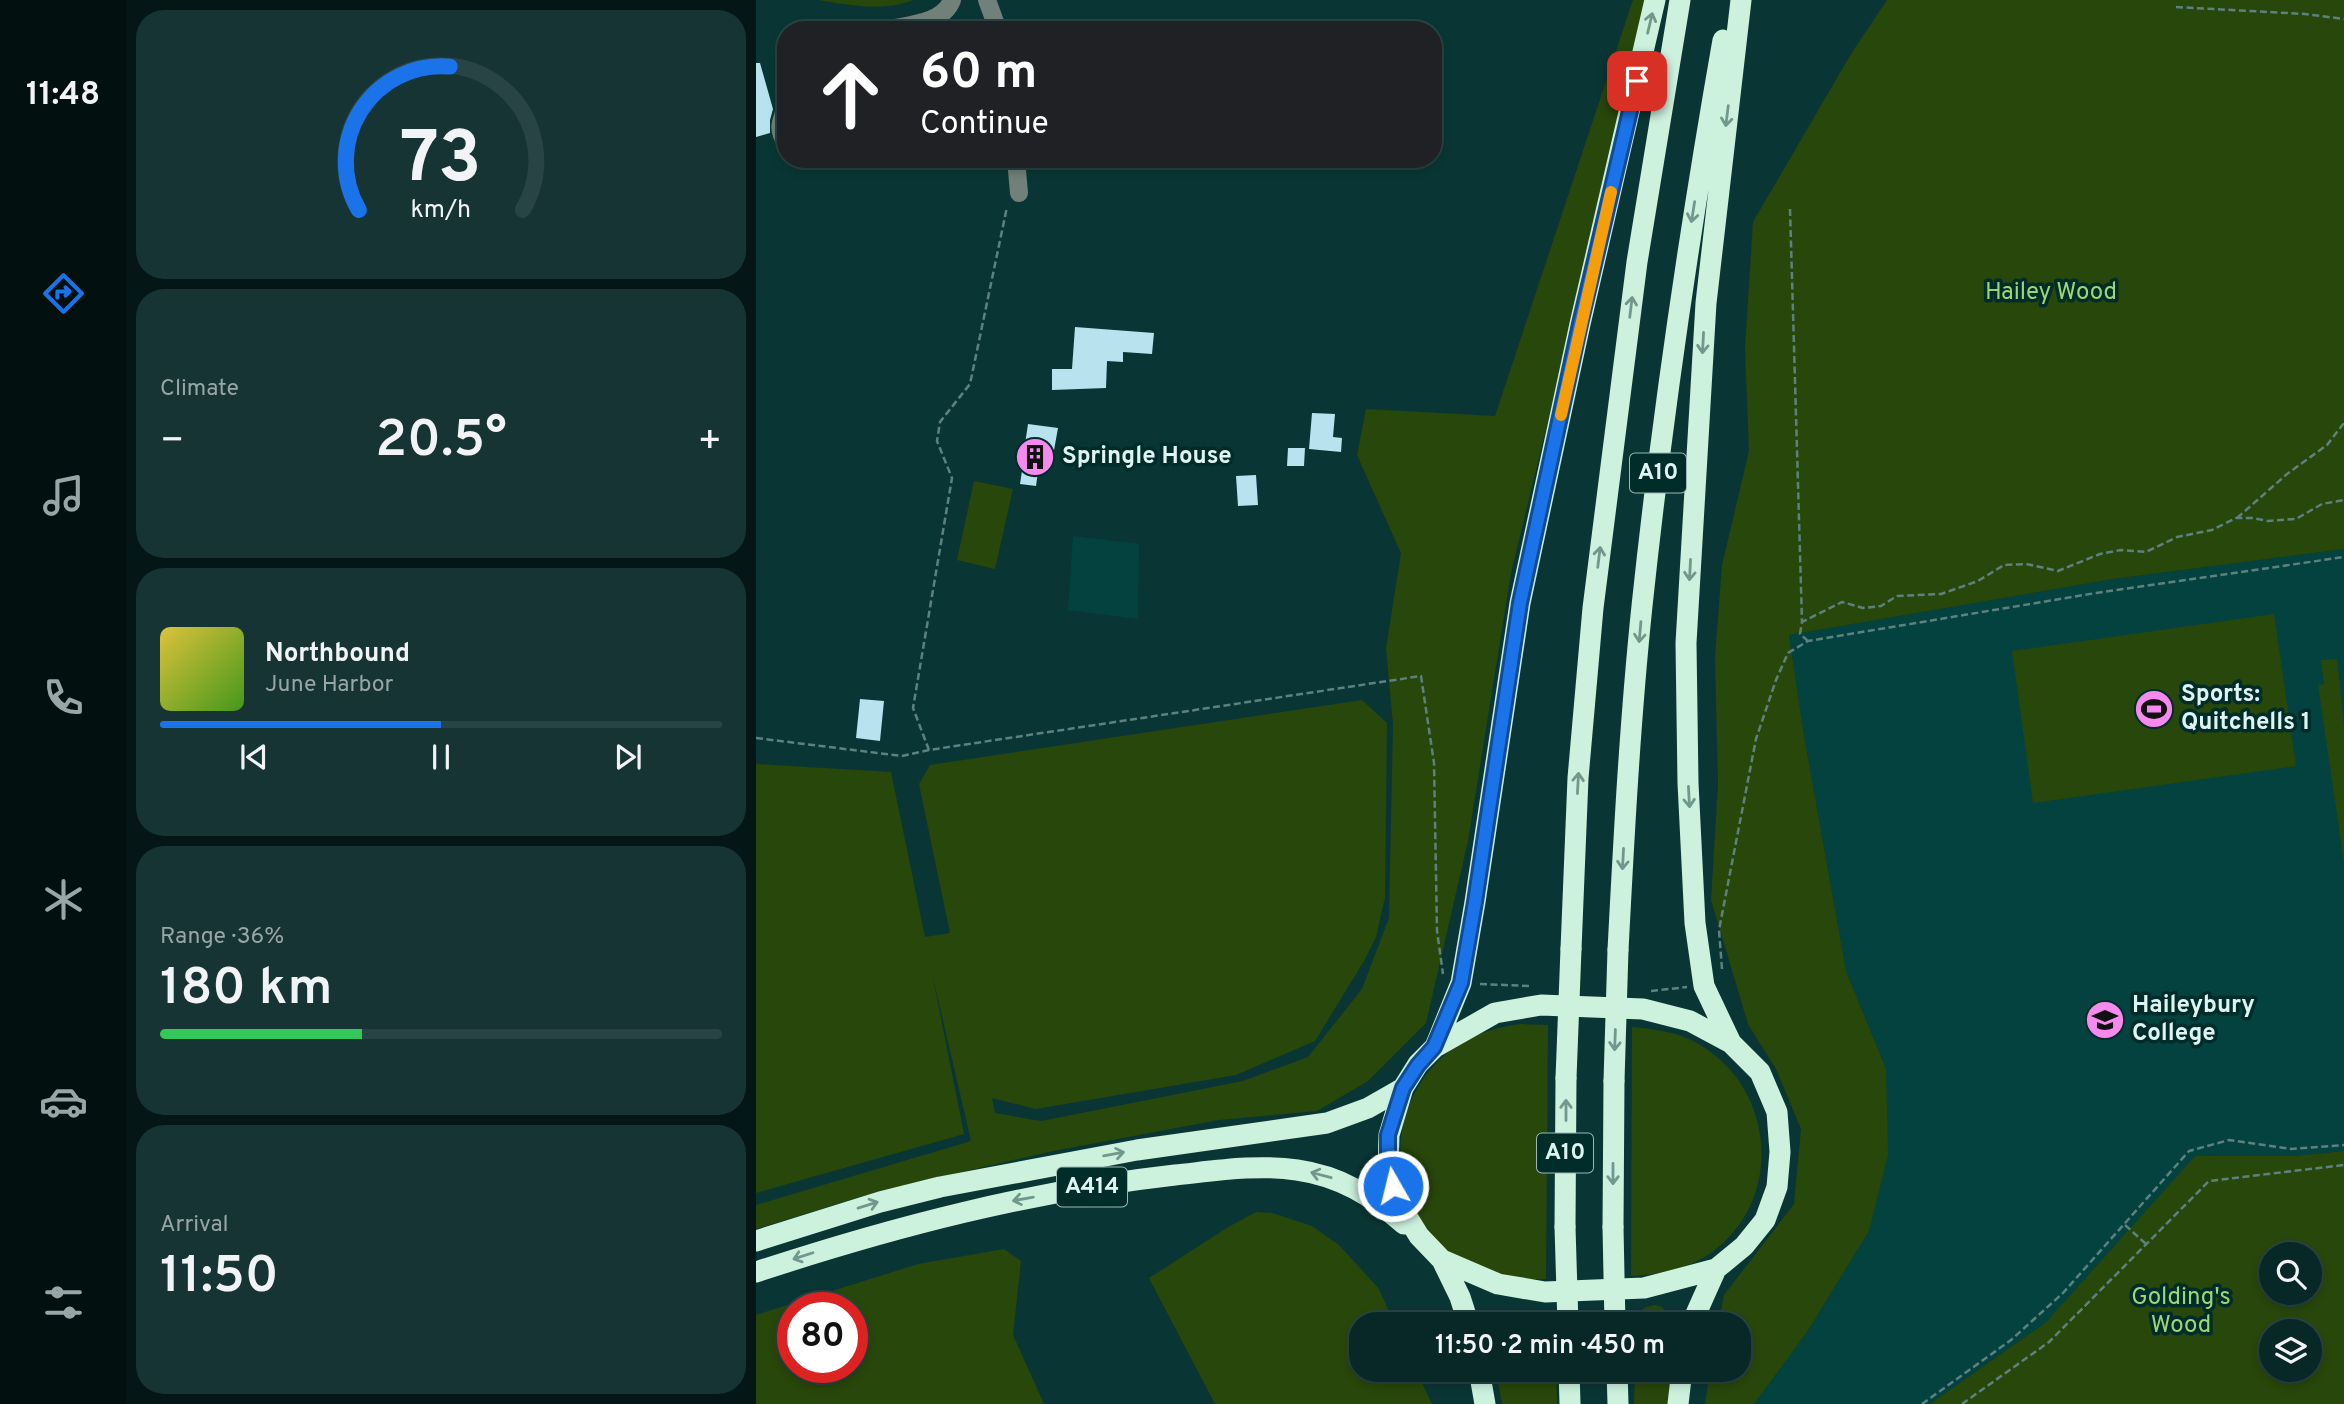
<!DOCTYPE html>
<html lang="en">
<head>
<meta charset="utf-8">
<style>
	:root { --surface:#072827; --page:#153433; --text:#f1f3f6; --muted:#98a6a7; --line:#284444; --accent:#1a73e8 }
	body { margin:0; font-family:Overpass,sans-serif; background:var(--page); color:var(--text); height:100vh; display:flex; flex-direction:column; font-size:26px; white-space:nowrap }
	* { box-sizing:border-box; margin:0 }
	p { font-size:23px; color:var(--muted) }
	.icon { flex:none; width:38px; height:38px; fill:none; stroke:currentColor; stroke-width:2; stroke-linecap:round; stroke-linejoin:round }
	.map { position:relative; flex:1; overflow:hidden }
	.side { display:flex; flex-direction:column; gap:10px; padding:10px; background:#041615; width:630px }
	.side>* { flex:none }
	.top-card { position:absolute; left:21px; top:21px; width:665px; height:147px; border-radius:28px; box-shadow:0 4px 10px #0003,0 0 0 2px var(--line); background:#202124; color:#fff; overflow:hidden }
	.buttons { position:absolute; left:1503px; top:1242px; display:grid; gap:14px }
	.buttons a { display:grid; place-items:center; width:63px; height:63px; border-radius:50%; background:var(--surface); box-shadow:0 4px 10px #0003,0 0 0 2px var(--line); font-size:35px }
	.speed { position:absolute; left:21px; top:1292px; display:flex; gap:14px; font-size:35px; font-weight:700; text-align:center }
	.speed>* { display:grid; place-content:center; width:91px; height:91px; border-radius:50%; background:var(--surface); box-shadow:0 4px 10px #0003,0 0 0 2px var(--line); line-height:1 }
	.speed .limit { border:10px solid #d22; background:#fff; color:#111 }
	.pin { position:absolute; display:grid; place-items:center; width:60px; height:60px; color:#fff; margin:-30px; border-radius:14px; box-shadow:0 4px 10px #0006 }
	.me { position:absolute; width:77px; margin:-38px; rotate:352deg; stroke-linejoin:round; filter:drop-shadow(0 0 5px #0008) }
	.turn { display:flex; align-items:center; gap:24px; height:147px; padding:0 28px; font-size:32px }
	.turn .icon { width:91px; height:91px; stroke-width:2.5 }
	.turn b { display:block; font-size:49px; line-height:60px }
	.big { font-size:52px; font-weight:600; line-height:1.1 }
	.side .tile { flex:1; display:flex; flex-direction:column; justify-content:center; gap:10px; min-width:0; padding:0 24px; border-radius:28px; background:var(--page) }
	.side .dial { align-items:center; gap:0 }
	.dial svg { height:182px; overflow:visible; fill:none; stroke:var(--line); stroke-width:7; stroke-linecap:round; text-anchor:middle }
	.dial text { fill:var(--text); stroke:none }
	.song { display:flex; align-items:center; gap:21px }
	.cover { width:84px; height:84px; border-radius:10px; background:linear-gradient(135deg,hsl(50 70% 55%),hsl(100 70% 35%)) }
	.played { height:7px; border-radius:4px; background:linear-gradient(90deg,var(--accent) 50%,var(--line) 50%) }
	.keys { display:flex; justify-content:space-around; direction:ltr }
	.heat { display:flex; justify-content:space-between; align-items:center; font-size:38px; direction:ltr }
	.charge { height:10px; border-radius:5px; background:linear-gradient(90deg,#34c759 36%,var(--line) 0) }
	.trip { position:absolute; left:593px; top:1312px; width:402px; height:70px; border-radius:28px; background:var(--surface); box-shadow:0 4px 10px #0003,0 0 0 2px var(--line); font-weight:600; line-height:70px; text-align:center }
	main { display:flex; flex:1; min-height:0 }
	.tabs { display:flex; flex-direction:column; width:126px; justify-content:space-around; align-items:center; background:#031010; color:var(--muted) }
	.tabs .icon { width:49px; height:49px }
	.tabs .selected { color:var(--accent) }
	.tabs b { font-size:32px; color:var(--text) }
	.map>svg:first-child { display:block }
</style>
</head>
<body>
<main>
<nav class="tabs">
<b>11:48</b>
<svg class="icon selected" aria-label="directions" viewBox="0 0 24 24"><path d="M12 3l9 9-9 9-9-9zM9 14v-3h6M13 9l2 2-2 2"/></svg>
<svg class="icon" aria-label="music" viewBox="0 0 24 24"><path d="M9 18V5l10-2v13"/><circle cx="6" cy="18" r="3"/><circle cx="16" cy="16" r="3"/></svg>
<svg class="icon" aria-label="phone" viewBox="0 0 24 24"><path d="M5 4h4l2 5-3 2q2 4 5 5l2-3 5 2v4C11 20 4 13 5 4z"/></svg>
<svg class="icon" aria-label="climate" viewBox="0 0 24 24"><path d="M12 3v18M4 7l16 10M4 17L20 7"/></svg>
<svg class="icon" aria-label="car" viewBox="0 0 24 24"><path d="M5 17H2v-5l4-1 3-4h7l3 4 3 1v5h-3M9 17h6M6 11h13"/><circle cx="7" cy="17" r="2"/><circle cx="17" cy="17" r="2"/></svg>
<svg class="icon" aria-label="filters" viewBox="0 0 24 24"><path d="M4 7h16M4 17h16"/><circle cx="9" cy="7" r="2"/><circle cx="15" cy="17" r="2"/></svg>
</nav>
<section class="side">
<div class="tile dial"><svg viewBox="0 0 100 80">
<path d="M14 69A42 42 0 1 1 86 69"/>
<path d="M14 69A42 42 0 0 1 54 6" stroke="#1a73e8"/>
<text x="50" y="56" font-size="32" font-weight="700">73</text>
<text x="50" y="72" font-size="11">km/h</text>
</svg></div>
<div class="tile"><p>Climate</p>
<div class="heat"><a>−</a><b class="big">20.5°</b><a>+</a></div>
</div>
<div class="tile">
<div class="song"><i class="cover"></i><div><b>Northbound</b><p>June Harbor</p></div></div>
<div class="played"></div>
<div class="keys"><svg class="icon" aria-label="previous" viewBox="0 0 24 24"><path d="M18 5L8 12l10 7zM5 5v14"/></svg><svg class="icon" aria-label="pause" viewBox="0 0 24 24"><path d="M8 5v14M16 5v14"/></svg><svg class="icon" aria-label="next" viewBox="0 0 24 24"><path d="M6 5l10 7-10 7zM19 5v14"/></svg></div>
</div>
<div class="tile"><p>Range · 36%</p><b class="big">180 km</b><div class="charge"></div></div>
<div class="tile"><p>Arrival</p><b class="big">11:50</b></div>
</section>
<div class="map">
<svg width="1588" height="1404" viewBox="0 0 1588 1404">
	<rect width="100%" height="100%" fill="#093634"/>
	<path fill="#04423f" d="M317 536 383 544 382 619 312 610Z
		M1588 549V1151L1539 1156H1439L1290 1322 1174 1404H998L1051 1332 1113 1231 1130 1069 1090 971 1047 730 1033 635 1357 579Z"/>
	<path fill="#28470b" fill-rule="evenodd" d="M62 0H157C127 12 94 5 62 0Z
		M877 0H894L755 573 712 841 670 1023 612 1081 561 1111 463 1120 297 1151 123 1191 0 1229V1205L215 1141 176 973 208 1134 0 1193V764L135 772 169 937 194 933 163 784 174 765 606 700 631 723 629 897 620 937 608 961 559 1041 480 1075 280 1109 236 1098 239 1113 285 1121 487 1081 552 1057 606 989 633 918 637 724 630 649 645 553 601 455 610 409 739 416Z
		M1131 0H1588V549L1357 579 1033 635 1047 730 1090 971 1130 1069 1132 1155 1113 1231 1051 1332 998 1404H949L954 1370H984V1325H962L968 1295 1038 1204 1045 1129 1020 1069 992 1024 955 900 962 784 959 657 966 565 993 451 989 349 997 222 1095 54Z
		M218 481 257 489 239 569 201 560Z
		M1518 614 1540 766 1277 803 1256 651Z
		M1581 659 1588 727V863L1562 685 1568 684 1565 660Z
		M764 1024 792 1025 790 1279C776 1279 761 1280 747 1276 739 1274 731 1269 723 1266 715 1263 706 1260 698 1255 680 1245 667 1225 657 1207 629 1153 649 1081 699 1047 719 1033 741 1027 764 1024Z
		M876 1027C896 1029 915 1031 933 1039 1022 1081 1032 1206 947 1258 924 1271 900 1275 875 1276Z
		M1588 1151V1404H1174L1290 1322 1439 1156H1539ZM1516 1255H1554V1293H1516ZM1516 1332H1554V1370H1516Z
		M500 1212 516 1213 556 1226 583 1245 623 1289 639 1325H606V1370H660L676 1404H459L393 1278 474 1226Z
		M248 1249 265 1261 257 1335 288 1404H0V1315L162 1264ZM37 1307H96V1367H37Z
		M899 1305 906 1307 921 1325H881V1313L890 1307Z
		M761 1312 798 1314V1325H739L741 1319 750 1314Z
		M740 1370H800L801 1404H746Z
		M879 1370H915L913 1404H878Z"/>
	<path fill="#b7e2ee" d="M0 63H4L17 109 14 120V133L0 137Z
		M319 327 398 333 396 354 367 352V362L351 361 350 388 296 390V369H316Z
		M556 413 579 414 577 437 586 438 585 452 553 449Z
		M272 424 302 428 295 467 283 465 280 486 264 484 267 464 261 463 263 450 268 451Z
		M532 448H549L548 466H531Z
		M500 475 502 505 482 506 480 476Z
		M104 699 128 701 124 741 100 738Z"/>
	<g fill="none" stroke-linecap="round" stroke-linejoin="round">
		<path stroke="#5d817f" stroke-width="2.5" stroke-dasharray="7 3.5" stroke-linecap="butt" d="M1420 7 1549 14 1588 19
			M1034 209 1046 622
			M1481 518 1531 474 1571 445 1588 423
			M1052 641 1044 634 1046 622 1086 602 1107 608 1125 606 1141 596 1185 594 1222 581 1248 565 1270 564 1302 571 1344 554 1365 550 1390 552 1421 537 1456 530 1480 518H1497L1512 521 1540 519 1566 504 1588 500
			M0 738 146 756 173 750 665 676 678 763 681 931 687 974
			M173 750 157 708 196 478 181 441 184 422 214 384 251 207
			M966 969 963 930 1000 739 1020 680 1032 653 1052 641 1340 593 1588 557
			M724 984 773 986
			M895 991 931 987
			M1369 1225 1390 1244
			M1166 1404 1255 1340 1307 1293 1433 1151 1473 1140 1535 1149 1588 1145
			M1206 1404 1293 1342 1453 1181 1588 1165"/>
		<path stroke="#718078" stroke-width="18" d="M231 0 242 30
			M129 30C151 25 187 24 196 0
			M30 108C24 123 21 129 30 143
			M260 159 263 193"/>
		<path stroke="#ccf1dd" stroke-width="21" d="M815 949 822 778 837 608 881 262 924 0
			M862 950C868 835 874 721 886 606 906 417 934 228 967 40
			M785 1005 887 1009 934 1021 975 1043 1004 1072 1021 1112 1024 1152 1021 1187 1009 1220 988 1246 960 1269 888 1288 789 1292 742 1284 686 1260 663 1236 642 1202 632 1170 633 1135 647 1088 662 1064 679 1047 739 1013Z
			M975 1043 948 986 939 923 932 783 930 643 950 303 985 0
			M679 1047 705 983 719 902 764 603 824 324 899 0
			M809 1227 810 1078
			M857 1227 858 1081
			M0 1241 124 1202 184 1187 381 1150 571 1123 612 1108 647 1088
			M686 1260 704 1297 713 1325
			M0 1272C137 1227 275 1191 419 1175 458 1171 501 1164 541 1170 584 1176 616 1196 648 1224
			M935 1325 960 1269
			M723 1370 729 1404
			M813 1370 814 1404
			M861 1370 862 1404
			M922 1404 926 1370"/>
		<path stroke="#ccf1dd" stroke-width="21" d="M810 1078 815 949
			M858 1081 862 950
			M809 1227 812 1325
			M857 1227 859 1325"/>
	</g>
	<defs><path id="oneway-shaft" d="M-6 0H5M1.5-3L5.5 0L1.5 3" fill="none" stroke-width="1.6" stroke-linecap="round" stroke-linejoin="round" transform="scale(1.75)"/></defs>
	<g stroke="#70988c">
		<use href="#oneway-shaft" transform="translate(894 23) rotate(-77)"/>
		<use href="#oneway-shaft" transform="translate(971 116) rotate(97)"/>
		<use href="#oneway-shaft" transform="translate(937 212) rotate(99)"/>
		<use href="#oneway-shaft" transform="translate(875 307) rotate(-83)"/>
		<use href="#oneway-shaft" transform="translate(947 343) rotate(93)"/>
		<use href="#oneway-shaft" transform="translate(843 557) rotate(-83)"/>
		<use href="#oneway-shaft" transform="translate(934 570) rotate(93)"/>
		<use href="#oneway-shaft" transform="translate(884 632) rotate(95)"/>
		<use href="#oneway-shaft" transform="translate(822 783) rotate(-87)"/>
		<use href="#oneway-shaft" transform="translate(933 797) rotate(87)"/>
		<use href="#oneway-shaft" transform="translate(867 859) rotate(93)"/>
		<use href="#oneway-shaft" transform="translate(859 1040) rotate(92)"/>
		<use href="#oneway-shaft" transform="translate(810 1110) rotate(-90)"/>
		<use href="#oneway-shaft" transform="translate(358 1154) rotate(-10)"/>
		<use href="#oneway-shaft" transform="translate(857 1174) rotate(90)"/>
		<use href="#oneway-shaft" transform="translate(565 1175) rotate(-165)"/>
		<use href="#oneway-shaft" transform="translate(267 1199) rotate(170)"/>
		<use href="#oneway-shaft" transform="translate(112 1205) rotate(-17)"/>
		<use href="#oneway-shaft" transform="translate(47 1256) rotate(162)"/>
	</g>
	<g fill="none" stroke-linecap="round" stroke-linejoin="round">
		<g stroke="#114b97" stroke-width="18">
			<path id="route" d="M637 1186 632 1170V1135L647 1088 662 1065 678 1047 705 983 719 902 764 603 824 324 881 81"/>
		</g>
		<use href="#route" stroke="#1a73e8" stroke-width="12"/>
		<path stroke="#f59e0b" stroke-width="12" d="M805 415 855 192"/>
	</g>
	<defs>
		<g id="building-disc" transform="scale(2.0125)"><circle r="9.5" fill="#f689ee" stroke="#002c2a"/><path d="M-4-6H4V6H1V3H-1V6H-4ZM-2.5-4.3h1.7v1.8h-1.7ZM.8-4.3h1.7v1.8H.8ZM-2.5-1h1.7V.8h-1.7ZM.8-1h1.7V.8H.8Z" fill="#111"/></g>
		<g id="stadium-disc" transform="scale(2.0125)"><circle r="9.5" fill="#f689ee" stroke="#002c2a"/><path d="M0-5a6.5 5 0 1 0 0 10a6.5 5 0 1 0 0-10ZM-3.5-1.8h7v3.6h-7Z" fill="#111"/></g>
		<g id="school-disc" transform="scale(2.0125)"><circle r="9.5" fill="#f689ee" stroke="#002c2a"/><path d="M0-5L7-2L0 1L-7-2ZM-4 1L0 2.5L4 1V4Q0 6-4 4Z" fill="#111"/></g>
	</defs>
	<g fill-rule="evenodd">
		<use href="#building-disc" x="279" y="457"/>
		<use href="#stadium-disc" x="1398" y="709"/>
		<use href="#school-disc" x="1349" y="1020"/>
	</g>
	<g text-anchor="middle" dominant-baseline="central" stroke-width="7" stroke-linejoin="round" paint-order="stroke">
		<g fill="#002c2a" stroke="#9bb8b6" stroke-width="2">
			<rect x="874" y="453.5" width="56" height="39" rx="5"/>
			<rect x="781" y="1133.5" width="56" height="39" rx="5"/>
			<rect x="301" y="1167.5" width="70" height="39" rx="5"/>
		</g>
		<g font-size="23" font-weight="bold" fill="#def4f2">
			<text x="902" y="473">A10</text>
			<text x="809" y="1153">A10</text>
			<text x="336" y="1187">A414</text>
		</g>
		<g font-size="24" fill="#9dd674" stroke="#002c2a">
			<text x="1295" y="293">Hailey Wood</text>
			<text x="1425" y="1298">Golding's<tspan x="1425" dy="28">Wood</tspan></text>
		</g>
		<g font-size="24" font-weight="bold" fill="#def4f2" stroke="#002c2a" text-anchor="start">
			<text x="306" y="457">Springle House</text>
			<text x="1425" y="695">Sports:<tspan x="1425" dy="28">Quitchells 1</tspan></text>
			<text x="1376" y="1006">Haileybury<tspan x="1376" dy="28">College</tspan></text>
		</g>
	</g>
</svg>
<div class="buttons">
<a><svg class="icon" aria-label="search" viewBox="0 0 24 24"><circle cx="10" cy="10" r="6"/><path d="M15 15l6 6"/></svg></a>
<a><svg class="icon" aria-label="layers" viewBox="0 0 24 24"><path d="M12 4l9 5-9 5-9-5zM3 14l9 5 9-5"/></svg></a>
</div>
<div class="speed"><div class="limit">80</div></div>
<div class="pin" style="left:881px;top:81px;background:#d93025"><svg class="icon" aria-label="arrive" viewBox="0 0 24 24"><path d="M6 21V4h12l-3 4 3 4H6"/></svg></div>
<svg class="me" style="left:637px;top:1186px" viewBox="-20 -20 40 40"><circle r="17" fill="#1a73e8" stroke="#fff" stroke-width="3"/><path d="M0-11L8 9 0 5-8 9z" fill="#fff"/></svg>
<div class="trip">11:50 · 2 min · 450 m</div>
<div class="top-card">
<div class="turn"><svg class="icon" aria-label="ahead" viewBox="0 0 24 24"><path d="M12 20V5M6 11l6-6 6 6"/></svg><div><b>60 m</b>Continue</div></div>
</div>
</div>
</main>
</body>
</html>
